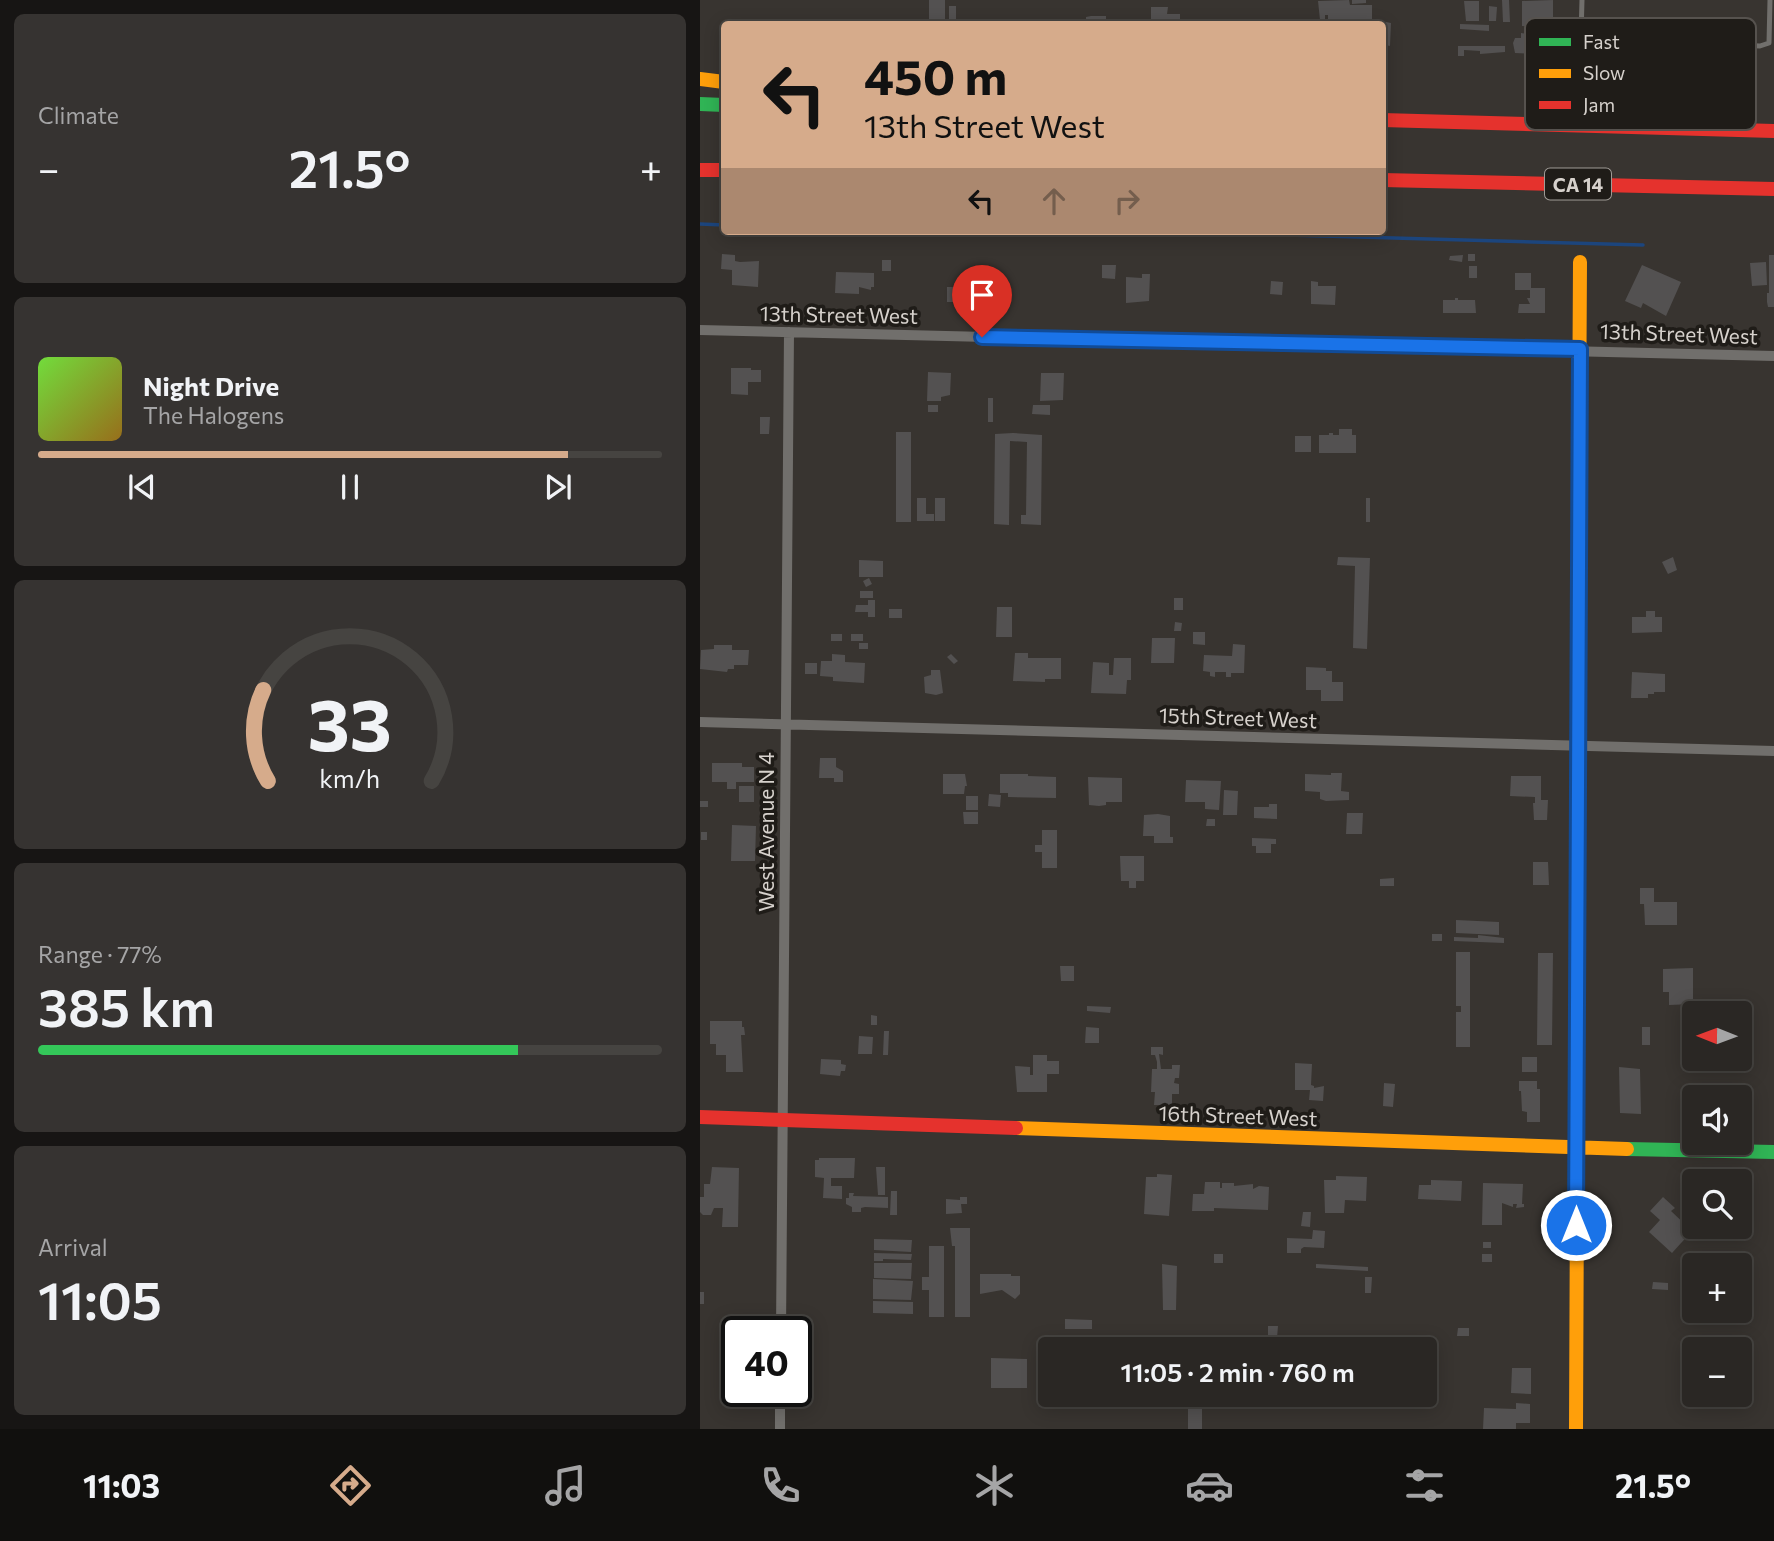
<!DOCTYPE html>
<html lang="en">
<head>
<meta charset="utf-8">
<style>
	:root { --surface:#2a2724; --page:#363331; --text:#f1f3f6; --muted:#a5a5a6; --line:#464441; --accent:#d6ab8b }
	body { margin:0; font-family:Commissioner,sans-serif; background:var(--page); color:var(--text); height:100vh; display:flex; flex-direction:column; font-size:26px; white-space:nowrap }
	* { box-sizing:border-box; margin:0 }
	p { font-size:23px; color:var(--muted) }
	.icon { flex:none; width:38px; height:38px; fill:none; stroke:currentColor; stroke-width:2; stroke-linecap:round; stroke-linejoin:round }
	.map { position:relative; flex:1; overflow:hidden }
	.sheet { display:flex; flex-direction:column; gap:14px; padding:14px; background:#171514; width:700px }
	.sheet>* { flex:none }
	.hud { position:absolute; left:21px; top:21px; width:665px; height:214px; border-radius:7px; box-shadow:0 4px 18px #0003,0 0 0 2px var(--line); background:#d6ab8b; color:#111; overflow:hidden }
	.needle { width:46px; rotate:271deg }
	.fabs { position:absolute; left:982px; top:1001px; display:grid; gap:14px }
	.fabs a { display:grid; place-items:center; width:70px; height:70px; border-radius:7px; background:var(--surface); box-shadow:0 4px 18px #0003,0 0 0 2px var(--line); font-size:35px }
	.speed { position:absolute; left:21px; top:1316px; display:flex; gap:14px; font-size:35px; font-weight:700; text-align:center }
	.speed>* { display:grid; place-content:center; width:91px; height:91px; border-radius:50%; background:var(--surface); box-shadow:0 4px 18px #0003,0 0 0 2px var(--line); line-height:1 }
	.speed .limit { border:4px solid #111; border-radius:10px; background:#fff; color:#111 }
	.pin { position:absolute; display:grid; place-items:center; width:60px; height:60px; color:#fff; margin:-72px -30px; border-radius:50% 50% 50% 0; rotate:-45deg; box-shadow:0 0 7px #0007 }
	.pin .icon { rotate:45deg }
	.me { position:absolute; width:77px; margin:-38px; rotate:0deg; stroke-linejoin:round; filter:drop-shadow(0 0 5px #0008) }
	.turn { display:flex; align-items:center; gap:24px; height:147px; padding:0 28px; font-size:32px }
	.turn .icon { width:91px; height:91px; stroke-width:2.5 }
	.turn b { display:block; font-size:49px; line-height:60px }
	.lanes { display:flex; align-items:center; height:66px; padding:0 28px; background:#0003; justify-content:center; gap:35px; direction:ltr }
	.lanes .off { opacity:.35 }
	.big { font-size:52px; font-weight:600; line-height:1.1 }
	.sheet .card { flex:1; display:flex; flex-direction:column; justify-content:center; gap:10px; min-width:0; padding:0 24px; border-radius:10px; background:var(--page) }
	.sheet .dial { align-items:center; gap:0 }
	.dial svg { height:182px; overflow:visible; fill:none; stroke:var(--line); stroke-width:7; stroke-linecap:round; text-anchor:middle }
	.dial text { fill:var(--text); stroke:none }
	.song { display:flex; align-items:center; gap:21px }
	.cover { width:84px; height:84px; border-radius:10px; background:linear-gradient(135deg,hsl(100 70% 55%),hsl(40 70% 35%)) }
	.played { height:7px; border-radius:4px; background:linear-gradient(90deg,var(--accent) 85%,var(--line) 85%) }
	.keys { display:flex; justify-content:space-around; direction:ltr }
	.heat { display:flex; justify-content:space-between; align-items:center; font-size:38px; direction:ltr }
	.charge { height:10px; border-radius:5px; background:linear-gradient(90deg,#34c759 77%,var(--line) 0) }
	.trip { position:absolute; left:338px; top:1337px; width:399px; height:70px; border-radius:7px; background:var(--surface); box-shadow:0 4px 18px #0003,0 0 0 2px var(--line); font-weight:600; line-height:70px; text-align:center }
	.tab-bar { display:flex; height:112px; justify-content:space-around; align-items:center; background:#11100e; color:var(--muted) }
	.tab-bar .icon { width:49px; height:49px }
	.tab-bar .on { color:var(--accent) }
	.tab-bar b { font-size:32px; color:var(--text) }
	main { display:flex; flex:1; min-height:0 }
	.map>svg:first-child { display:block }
</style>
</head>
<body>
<main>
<section class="sheet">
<div class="card"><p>Climate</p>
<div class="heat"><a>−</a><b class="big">21.5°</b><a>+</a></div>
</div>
<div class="card">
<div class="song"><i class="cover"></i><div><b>Night Drive</b><p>The Halogens</p></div></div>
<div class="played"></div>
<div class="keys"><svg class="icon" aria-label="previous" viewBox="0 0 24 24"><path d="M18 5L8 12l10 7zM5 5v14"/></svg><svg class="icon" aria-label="pause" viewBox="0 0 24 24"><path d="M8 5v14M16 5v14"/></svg><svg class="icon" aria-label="next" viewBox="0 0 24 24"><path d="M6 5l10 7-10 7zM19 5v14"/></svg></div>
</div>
<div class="card dial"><svg viewBox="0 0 100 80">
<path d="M14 69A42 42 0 1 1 86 69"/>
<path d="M14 69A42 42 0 0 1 12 29" stroke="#d6ab8b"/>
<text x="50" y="56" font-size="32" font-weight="700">33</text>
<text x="50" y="72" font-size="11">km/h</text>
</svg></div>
<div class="card"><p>Range · 77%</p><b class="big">385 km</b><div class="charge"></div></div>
<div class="card"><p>Arrival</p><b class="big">11:05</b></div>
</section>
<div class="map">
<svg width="1074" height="1429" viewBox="0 0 1074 1429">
	<rect width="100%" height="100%" fill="#383430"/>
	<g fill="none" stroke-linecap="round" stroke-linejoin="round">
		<path stroke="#1c457d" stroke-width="3.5" d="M0 224 24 225
			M443 231 943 245"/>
	</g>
	<path fill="#535151" d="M229 0H245V20H229Z
		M649 0 650 5H672V20H661V24H642V19H628V15H625V20H620L618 1Z
		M652 0H666V3L652 4Z
		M802 0H809L810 22H803Z
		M853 0V27L822 26V1Z
		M764 1H779V21H766Z
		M249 6H256V20H249Z
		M789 6 797 7 796 21H789Z
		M451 7H468L467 14H480V24H451Z
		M391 16H406V24H386V17Z
		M686 22 691 23 690 46 685 45Z
		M760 24 789 25V31L760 29Z
		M821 33 828 34V38H834V54L815 53 813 43 815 38H821Z
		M758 46H805V52L780 54V51L764 50V56H758Z
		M22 254 35 255V261L40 262 59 261 58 287 32 285V270L21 269Z
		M768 254H775V261H768Z
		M763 255 762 262 749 260 750 256Z
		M1069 255H1074V307H1068L1067 302V293H1069Z
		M182 260H191V271H182Z
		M1066 262 1067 285 1052 286 1050 263Z
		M402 265H416L415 279 402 278Z
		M942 265 981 282 966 316 943 303 941 308 925 301Z
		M769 266H777V278H769Z
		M136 272 174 273V287H171V290L159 287V294L135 293Z
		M815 273H831V288H845V313H818L819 304H830L827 298H830V290H815Z
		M442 274H450L449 301 426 303V277L442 278Z
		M571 281 583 282 582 295 570 294Z
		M611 281 618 282V286H636L635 305 611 304Z
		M247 287H261V302H247Z
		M755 298H758V300H775L776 313H743V300H755Z
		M31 368H51V370H61V382H48V395L31 394Z
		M228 372 251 373 250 395 241 397V401H227Z
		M341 373H364L363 400 340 401Z
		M288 398H293V422H288Z
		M228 405H238V412H228Z
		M333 405H350V415L332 414Z
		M60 417H70L69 434H60Z
		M639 429H652V435H656V453H619V435H629V433H633V435H639Z
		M196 432H211V522H196Z
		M313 433 342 435 341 525 321 524V515H326L327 442 310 441 309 525 294 524 295 434Z
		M595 436H611V452H595Z
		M217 498H226V514H234V521H217Z
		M235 498H245V521H235Z
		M666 498H670V522H666Z
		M638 557 670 558 667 649 653 648 655 566 637 565Z
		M973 557 977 570 968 574 962 562Z
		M159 560 183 561V577H159Z
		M169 578 172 584 166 587 163 581Z
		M160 591H173V598H160Z
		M474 598H483V610H474Z
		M168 600H175V617H168V612H155L156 605H168Z
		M297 607H312V637H296Z
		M189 609H202V618H189Z
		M946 611H955V617H962V632L932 633V617H946Z
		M475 622 482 623 481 631H474Z
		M493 632H505V645L493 644Z
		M131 634H142V641H131Z
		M151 634H163V641H151Z
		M452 638H475L474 663H451Z
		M159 643H168V649H159Z
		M533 644 545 645 544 673H531V677H526V672H515V677L510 676V672L503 671 504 655 532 656Z
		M14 645H32V650H49L48 665H34V669H28L27 672 0 669 1 650 14 649Z
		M315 653H328V658H361V679H345V682L313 681Z
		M132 654 145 655V662L165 663 164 683 133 681V677L120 676 121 661H132Z
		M251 654 258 661 254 664 247 657Z
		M414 658H431V680H427L426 694 391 693 393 662 409 663V675H413Z
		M105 663H117V674H105Z
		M606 667 626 668V671H632V682H643V701H621V690H606Z
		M231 670H240L243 693 236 695 225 693 224 677 231 675Z
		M932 672 965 674V692H954V694H948V698H931Z
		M120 758H136V767L143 771V782H134V778H119Z
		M12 763H42V767H54V782H36V789H27V782H12Z
		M631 773H642L641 791 649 792V800L626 801 620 799V792L605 791V774L631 775Z
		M243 774H265L267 786H265L264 794H243Z
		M300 774H328V776L356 777V798L308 797V793H300Z
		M811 776H841V800H848L847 820H834L833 803H835V797L810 796Z
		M388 777 422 778V802H406V805L399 806 389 805Z
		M486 780 521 781 519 810 505 809V802H485Z
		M39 786H54V802H39Z
		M524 790 538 791 537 815H523Z
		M289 794 301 795 300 807 288 806Z
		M266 796H278V810H266Z
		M0 801H8V807H0Z
		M569 804H577V819L554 818V807H569Z
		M263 812H278V824H264Z
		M647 813H663L662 834H646Z
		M458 814 470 816V837H473V843H454V836H443L444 815Z
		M507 819H515V826H506Z
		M32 825 56 826 55 861H31Z
		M342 830H357V868H342V852H335V845H342Z
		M1 832H7V840H1Z
		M552 838 576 839V844H571V853H556V846H552Z
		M420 856H444V881H436V888H429V881H421Z
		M833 862H848L849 885H833Z
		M694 878V886H680V879Z
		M940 888H954V902H977V925H945L944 904H940Z
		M756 920 799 922V935L756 933Z
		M732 934H742V941H732Z
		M778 935 804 938V943L754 941V937L778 938Z
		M756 952H770V1047H756V1012H761V1006H756Z
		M838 953H853L852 1045H837Z
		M360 966H374V981H361Z
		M993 968V1004L969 1005V992H963V969Z
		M387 1006 411 1007 410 1013 387 1011Z
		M171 1015 177 1016V1025H171Z
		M10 1021H42V1027H44L45 1035H41L43 1072H26V1055H16V1044H10Z
		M386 1027 399 1028V1043H385Z
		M942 1027H950V1045H942Z
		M184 1031H189L188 1055H183Z
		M159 1036 173 1037 172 1054H158Z
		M451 1047H463V1055L459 1054 461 1069H472V1065H480L479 1078H475L474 1083 479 1084V1094H472V1105H454L455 1092H451L452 1069H457V1062L455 1055H451Z
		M333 1055H347V1061H359V1074H347V1092H317L315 1066 330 1067V1075H333Z
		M822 1057H837V1072H822Z
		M121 1059 141 1060V1064L146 1065 145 1071H141L140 1076 120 1074Z
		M595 1063 612 1064 611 1085 614 1086V1088L624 1086 623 1101 609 1100 610 1090H595Z
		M919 1067 940 1069 941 1114 920 1113Z
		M819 1081H837V1089H840V1122H827V1112L822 1111 821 1091H819Z
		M684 1083 695 1084 693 1107 683 1106Z
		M119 1158H155L154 1178H131V1186H142V1199L123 1198 124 1178 115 1177V1160H119Z
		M12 1167 39 1168 38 1227H22L23 1208H14L11 1215H3L0 1212V1197H4V1184H10Z
		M176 1167H185V1195H178Z
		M457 1174 472 1175 469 1216 444 1214 446 1177H457Z
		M636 1176 667 1177 666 1201 645 1200 644 1213H625L624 1180H636Z
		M731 1180 762 1181 761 1201 718 1199 719 1185H731Z
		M505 1182H520V1188H522V1183H534V1186L553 1184V1189L559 1186 569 1187 568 1210 514 1208V1211H492L493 1194H504Z
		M783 1183 823 1184 822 1204H824V1207L816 1208 817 1204H813V1207L802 1203V1225H782Z
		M191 1191H197V1215H190Z
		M149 1193H154L153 1196 188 1197V1208L165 1207 161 1208V1212H152V1207L146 1204V1198H149Z
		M260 1197H267V1204H261L262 1213 246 1214V1199L260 1200Z
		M963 1197 975 1208 971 1211 992 1231 972 1253 949 1232 960 1220 950 1211Z
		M603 1212H611L610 1227 601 1226Z
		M250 1228H270V1317H255V1246H252Z
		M613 1230 625 1231 624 1248 604 1247 601 1249V1253H587V1238L612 1239Z
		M174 1239 212 1240 211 1252 174 1250Z
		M783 1242H791V1248H783Z
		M229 1246H244V1317H229V1290H222V1277H229Z
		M174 1253 212 1254 211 1260 183 1259V1261H174Z
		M514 1254H523V1263H514Z
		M782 1254H792V1262H782Z
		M174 1263H212L211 1279 174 1278Z
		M462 1264 477 1266 476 1310H463Z
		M616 1264 668 1267V1271L616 1268Z
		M280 1274H311V1276H320V1294L315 1299 302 1290 280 1294Z
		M665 1277H672L671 1293H665Z
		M173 1279 213 1281 211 1300 173 1299Z
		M953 1282 968 1283V1290L952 1289Z
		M0 1292H4V1304H0Z
		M173 1301 213 1302V1314L173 1313Z
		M365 1319 392 1320V1329H365Z
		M568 1326H578L577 1338H568Z
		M758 1328H769V1336H757Z
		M291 1358 327 1359V1388H291Z
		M812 1368H831V1394L811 1393Z
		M488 1395H502V1429H488Z
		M816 1403 830 1404V1423H816V1429H783L784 1408 816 1409Z"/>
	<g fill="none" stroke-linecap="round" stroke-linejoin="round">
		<path stroke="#716f6c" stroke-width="5" d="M882 0 881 36 885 39 1060 46 1069 43 1070 0"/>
		<path stroke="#716f6c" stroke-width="10" d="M0 330 1074 356
			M0 722 1074 751
			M81 1332 89 332
			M80 1429V1391"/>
		<path stroke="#30b455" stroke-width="14" d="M0 104 24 105
			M878 946 879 441
			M927 1149 1074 1152"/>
		<path stroke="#ff9f0a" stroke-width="14" d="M0 79 24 82
			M879 441 880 262
			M316 1128 927 1149
			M876 1429 878 946"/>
		<path stroke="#e5322d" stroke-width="14" d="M682 120 1074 131
			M0 170H24
			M682 180 1074 189
			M0 1117 316 1128"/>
	</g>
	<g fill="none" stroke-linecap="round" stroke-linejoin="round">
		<g stroke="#114b97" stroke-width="18">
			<path id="route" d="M282 337 880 349 876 1225"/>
		</g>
		<use href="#route" stroke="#1a73e8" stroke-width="12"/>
	</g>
	<g text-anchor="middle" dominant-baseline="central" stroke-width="7" stroke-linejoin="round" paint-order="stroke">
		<rect fill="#1f1c18" stroke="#9f9b96" stroke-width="2" x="845" y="168.5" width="66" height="31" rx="5"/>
		<g font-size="19" font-weight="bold" fill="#d6d1cc">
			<text x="878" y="184">CA 14</text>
		</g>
		<g font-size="21" fill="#d6d1cc" stroke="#1f1c18">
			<text transform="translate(139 314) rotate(1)">13th Street West</text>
			<text transform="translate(979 333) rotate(2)">13th Street West</text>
			<text transform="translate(538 717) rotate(2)">15th Street West</text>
			<text transform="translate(65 832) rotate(-90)">West Avenue N 4</text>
			<text transform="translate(538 1115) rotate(2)">16th Street West</text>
		</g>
	</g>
	<rect x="825" y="18" width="231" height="112" rx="10" fill="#1f1c18" stroke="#56524e" stroke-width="2"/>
	<rect x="839" y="38" width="32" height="8" fill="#30b455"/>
	<rect x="839" y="69" width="32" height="9" fill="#ff9f0a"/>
	<rect x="839" y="101" width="32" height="8" fill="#e5322d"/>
	<g font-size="19" fill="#d6d1cc">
		<text x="883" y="49">Fast</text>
		<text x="883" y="80">Slow</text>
		<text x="883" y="112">Jam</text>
	</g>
</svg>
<div class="fabs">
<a><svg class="needle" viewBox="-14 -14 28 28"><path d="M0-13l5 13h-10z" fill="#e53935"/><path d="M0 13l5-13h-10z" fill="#a5a5a6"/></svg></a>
<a><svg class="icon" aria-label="sound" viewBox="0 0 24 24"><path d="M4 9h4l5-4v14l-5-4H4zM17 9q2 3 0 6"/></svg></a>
<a><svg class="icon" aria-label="search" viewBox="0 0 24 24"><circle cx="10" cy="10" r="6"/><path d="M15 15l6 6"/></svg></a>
<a>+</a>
<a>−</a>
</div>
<div class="speed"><div class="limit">40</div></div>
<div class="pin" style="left:282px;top:337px;background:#d93025"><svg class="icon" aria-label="arrive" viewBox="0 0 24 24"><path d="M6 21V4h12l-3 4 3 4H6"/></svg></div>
<svg class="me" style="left:876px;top:1225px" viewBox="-20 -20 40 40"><circle r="17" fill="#1a73e8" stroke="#fff" stroke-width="3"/><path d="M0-11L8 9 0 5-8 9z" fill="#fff"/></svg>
<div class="trip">11:05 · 2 min · 760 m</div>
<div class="hud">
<div class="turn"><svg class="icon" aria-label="left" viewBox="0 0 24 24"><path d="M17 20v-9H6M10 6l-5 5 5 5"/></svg><div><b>450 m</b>13th Street West</div></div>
<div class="lanes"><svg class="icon" aria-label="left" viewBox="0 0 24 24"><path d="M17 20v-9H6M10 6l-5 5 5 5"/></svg><svg class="icon off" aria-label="ahead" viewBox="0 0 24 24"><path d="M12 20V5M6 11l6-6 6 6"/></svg><svg class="icon off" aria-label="right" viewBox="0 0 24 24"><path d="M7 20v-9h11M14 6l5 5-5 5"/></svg></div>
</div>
</div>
</main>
<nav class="tab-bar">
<b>11:03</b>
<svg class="icon on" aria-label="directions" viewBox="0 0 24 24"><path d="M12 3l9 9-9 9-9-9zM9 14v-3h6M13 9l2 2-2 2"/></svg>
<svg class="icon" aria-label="music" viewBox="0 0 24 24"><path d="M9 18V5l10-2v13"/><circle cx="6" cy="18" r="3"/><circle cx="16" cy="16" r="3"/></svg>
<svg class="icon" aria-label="phone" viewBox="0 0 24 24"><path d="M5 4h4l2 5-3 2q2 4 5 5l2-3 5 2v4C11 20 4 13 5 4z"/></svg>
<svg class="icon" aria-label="climate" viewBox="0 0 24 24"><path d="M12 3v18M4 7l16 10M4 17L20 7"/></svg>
<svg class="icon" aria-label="car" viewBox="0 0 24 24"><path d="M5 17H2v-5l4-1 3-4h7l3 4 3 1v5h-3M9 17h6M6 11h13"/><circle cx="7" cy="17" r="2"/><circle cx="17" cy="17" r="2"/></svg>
<svg class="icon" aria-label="filters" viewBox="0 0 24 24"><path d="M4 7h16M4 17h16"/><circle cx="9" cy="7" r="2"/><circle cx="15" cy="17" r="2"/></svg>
<b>21.5°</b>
</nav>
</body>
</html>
